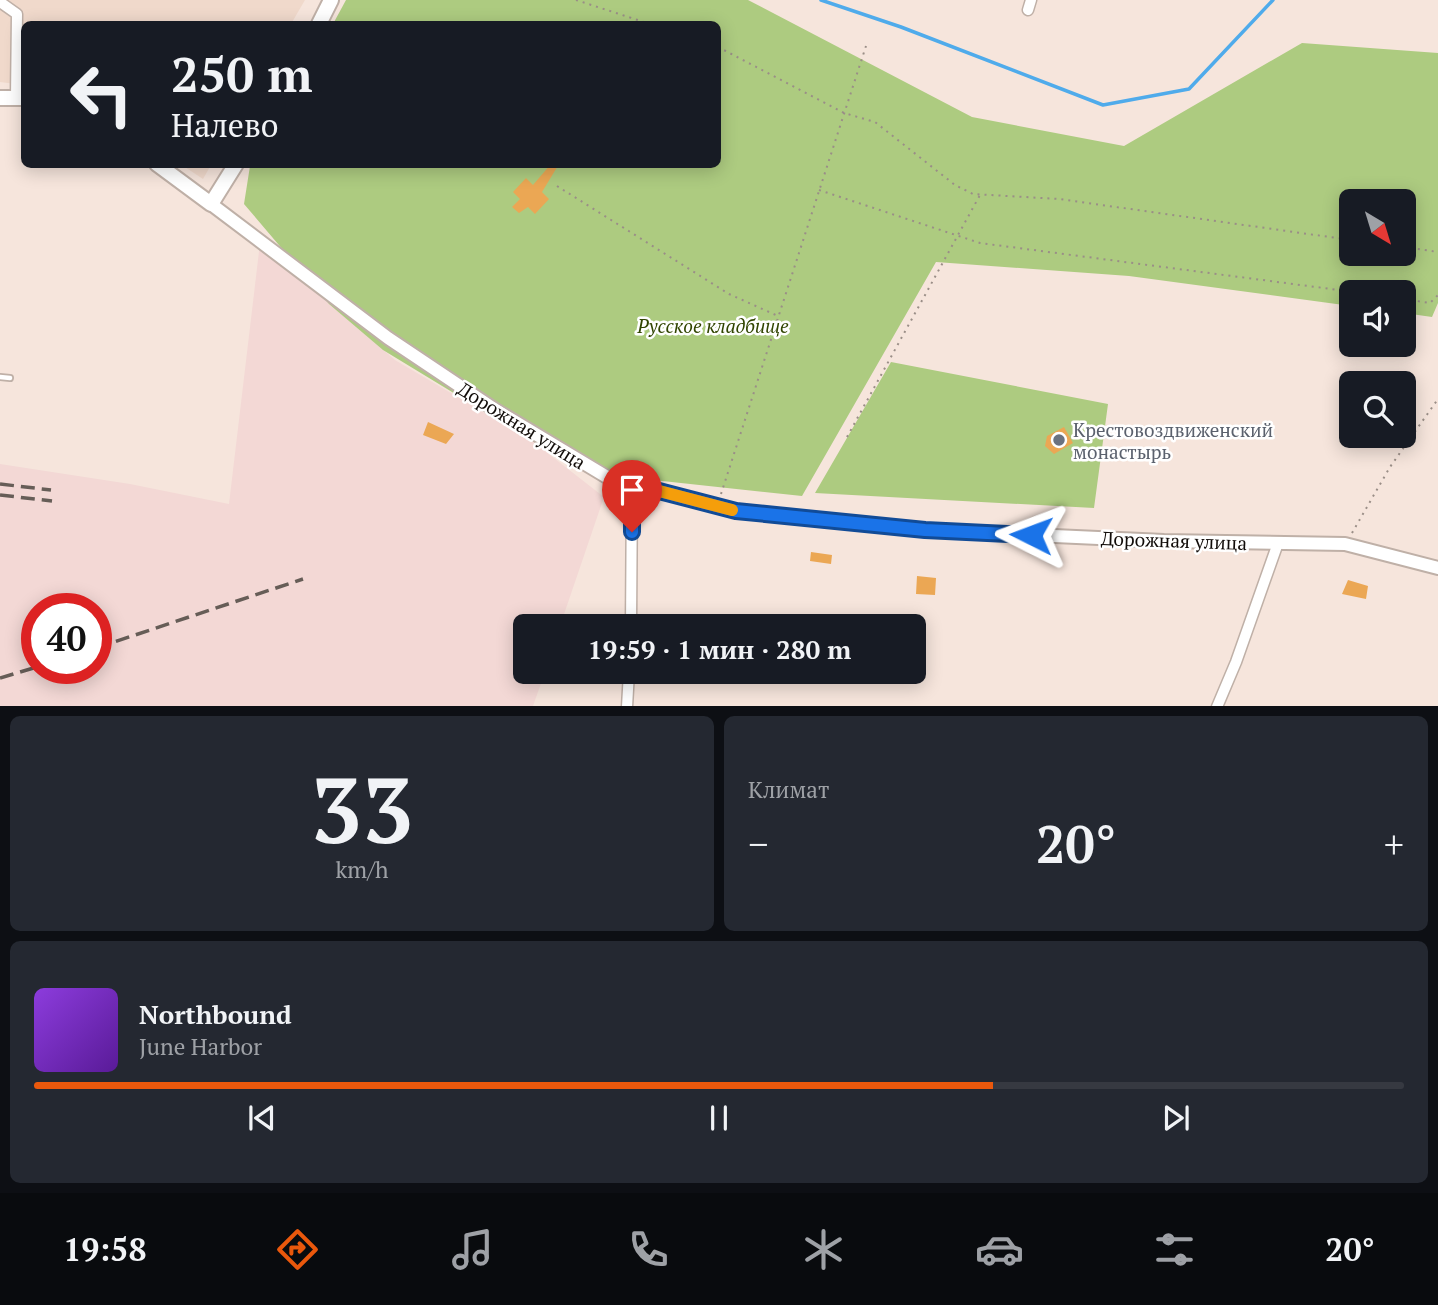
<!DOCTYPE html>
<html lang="ru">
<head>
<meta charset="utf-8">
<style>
	:root { --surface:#171b24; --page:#242831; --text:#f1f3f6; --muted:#9ea1a6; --line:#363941; --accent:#ea580c }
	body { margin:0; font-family:"PT Serif",serif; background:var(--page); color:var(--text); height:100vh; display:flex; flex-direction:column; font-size:26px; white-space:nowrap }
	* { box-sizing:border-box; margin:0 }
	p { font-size:23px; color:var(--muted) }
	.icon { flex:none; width:38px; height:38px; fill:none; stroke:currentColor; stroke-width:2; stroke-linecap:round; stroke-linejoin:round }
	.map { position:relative; height:706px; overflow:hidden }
	.details { display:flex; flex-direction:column; gap:10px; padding:10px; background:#0d0f14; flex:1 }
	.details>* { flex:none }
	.hud { position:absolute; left:21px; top:21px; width:700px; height:147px; border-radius:10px; box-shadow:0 4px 18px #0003; background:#171b24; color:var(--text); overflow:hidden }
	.needle { width:46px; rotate:142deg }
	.tools { position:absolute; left:1339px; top:189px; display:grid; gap:14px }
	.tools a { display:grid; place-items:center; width:77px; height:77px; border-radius:10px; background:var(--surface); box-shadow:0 4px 18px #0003; font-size:35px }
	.speed { position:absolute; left:21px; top:593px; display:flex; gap:14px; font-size:35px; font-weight:700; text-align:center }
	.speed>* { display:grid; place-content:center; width:91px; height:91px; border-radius:50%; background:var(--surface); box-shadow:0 4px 18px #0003; line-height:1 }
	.speed .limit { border:10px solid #d22; background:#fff; color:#111 }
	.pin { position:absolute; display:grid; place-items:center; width:60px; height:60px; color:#fff; margin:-72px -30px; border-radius:50% 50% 50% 0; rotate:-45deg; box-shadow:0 0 7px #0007 }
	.pin .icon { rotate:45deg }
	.me { position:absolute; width:77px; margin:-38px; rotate:273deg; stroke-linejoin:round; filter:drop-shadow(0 0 5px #0008) }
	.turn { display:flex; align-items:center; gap:24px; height:147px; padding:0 35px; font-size:32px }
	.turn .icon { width:91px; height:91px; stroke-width:2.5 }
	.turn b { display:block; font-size:49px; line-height:60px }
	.big { font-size:52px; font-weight:600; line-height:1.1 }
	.details .tile { flex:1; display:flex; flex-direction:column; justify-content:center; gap:10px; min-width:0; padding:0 24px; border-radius:10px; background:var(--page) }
	.details .dial { align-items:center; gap:0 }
	.dial b { font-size:91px; line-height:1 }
	.song { display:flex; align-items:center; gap:21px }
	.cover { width:84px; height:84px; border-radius:10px; background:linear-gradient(135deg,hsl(270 70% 55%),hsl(270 70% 35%)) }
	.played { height:7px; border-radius:4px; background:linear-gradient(90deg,var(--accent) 70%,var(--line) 70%) }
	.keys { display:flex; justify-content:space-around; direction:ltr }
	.heat { display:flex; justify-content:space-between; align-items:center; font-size:38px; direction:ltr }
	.details .tiles { flex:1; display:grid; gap:10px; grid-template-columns:1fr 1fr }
	.tile:last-child { grid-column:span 2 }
	.trip { position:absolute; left:513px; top:614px; width:413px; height:70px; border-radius:10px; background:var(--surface); box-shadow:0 4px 18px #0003; font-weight:600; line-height:70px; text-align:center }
	.tab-bar { display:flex; height:112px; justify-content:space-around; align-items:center; background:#090b0e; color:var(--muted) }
	.tab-bar .icon { width:49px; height:49px }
	.tab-bar .active { color:var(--accent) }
	.tab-bar b { font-size:32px; color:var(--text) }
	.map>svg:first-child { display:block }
</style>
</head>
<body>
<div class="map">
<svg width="1438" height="707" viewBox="0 0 1438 707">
	<rect width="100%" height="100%" fill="#f6e5dc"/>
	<path fill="#f3d8d5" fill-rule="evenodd" d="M260 243 395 360 532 441 604 497 560 626H525V672H545L533 706H0V464L130 484 229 504ZM37 609H96V668H37Z"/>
	<path fill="#f0d9cb" d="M0 0H305L291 24H24V85L0 82Z
		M182 165H211L203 179Z"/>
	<path fill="#adcb80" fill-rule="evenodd" d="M346 0H748L972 117 1124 146 1302 43 1438 53V303L1432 317 1404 313V292H1351V306L1129 276 936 262 802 496 607 475 539 445 383 350 329 304 244 204 250 166 718 164V24H333ZM1351 201H1404V254H1351Z
		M891 362 1108 404 1094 508 815 493Z"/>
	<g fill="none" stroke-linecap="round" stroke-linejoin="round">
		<path stroke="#4fabeb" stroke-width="3.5" d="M821 0 901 27 1103 105 1189 89 1273 0"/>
	</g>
	<path fill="#eba754" d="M551 164H559L542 192 549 199 535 214 528 207 519 213 512 207 520 199 513 192 526 178 533 185Z
		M428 422 454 434 446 444 423 435Z
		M1064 427 1073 443 1054 454 1045 446 1047 436Z
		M811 552 832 555 831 564 810 561Z
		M917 576 936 578 935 595 916 594Z
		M1348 580 1368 586 1366 599 1342 594Z"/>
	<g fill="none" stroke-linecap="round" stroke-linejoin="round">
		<g stroke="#bfb0a7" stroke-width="8">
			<path id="service" d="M0 377 10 378"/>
		</g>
		<g stroke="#bfb0a7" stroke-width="13">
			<path id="minor" d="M0 2 17 14 16 97
				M1028 10 1031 0
				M631 626 632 484
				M627 707 629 672
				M1217 707 1236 662 1278 543"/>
		</g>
		<g stroke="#bfb0a7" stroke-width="16">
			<path id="tertiary" d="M211 204 388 338 494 409 607 477 736 511 925 530 1164 541 1345 544 1438 568"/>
		</g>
		<g stroke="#bfb0a7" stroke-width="18">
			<path id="secondary" d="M319 24 331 0
				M0 98H24
				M157 164 211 204 236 164"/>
		</g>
		<path stroke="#9a8e87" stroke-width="2" stroke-dasharray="2 5" stroke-linecap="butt" d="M576 0 650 24
			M718 47 844 113 875 122 955 185 973 194 1059 199 1351 240
			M557 186 729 294 778 316
			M819 190 980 243 1354 292
			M1404 247 1438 252
			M1404 299 1430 303 1438 295
			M847 437 980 195
			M721 494 866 46
			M1352 533 1390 467 1438 399"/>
		<use href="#service" stroke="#fff" stroke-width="4.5"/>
		<use href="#minor" stroke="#fff" stroke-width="10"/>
		<use href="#tertiary" stroke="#fff" stroke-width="12"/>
		<use href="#secondary" stroke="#fff" stroke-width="14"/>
		<path stroke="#665d57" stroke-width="3.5" stroke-dasharray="14 7" stroke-linecap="butt" d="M0 484 51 490
			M0 495 52 501
			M96 648 303 579
			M0 678 37 667"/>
	</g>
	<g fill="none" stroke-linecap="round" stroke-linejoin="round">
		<g stroke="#114b97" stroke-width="18">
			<path id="route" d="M632 532V484L736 511 925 530 1031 535"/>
		</g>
		<use href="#route" stroke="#1a73e8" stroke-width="12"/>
		<path stroke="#f59e0b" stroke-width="12" d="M644 487 732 510"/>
	</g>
	<circle fill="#6b7280" stroke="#fff" stroke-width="2.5" cx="1059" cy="440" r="7"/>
	<g text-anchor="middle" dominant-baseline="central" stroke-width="5" stroke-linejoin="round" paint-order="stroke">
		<g font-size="19" font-style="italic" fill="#314500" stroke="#fff">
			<text x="713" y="325">Русское кладбище</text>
		</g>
		<g font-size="19" fill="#110c09" stroke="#fff">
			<text transform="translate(522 425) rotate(32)">Дорожная улица</text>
			<text transform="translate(1174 540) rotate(2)">Дорожная улица</text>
		</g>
		<g font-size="19" fill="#5b616d" stroke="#fff" text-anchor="start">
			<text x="1073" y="429">Крестовоздвиженский<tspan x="1073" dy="22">монастырь</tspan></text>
		</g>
	</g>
</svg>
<div class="tools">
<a><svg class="needle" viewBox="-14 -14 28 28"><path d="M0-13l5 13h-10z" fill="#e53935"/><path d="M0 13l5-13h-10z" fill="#9ea1a6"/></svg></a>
<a><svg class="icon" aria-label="sound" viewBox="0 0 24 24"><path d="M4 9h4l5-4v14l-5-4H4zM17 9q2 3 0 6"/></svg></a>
<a><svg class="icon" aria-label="search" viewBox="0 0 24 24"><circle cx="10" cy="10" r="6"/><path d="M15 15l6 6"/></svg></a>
</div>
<div class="speed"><div class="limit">40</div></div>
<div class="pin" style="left:632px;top:532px;background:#d93025"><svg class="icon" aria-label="arrive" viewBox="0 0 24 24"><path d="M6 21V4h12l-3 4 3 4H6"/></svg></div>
<svg class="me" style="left:1031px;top:535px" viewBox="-20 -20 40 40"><path d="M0-17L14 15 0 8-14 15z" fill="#1a73e8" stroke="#fff" stroke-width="4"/></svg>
<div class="trip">19:59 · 1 мин · 280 m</div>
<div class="hud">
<div class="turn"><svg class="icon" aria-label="left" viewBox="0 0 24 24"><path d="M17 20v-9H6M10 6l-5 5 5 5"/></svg><div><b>250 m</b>Налево</div></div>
</div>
</div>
<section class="details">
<div class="tiles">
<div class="tile dial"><b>33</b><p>km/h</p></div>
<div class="tile"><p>Климат</p>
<div class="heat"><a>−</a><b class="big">20°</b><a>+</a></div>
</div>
<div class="tile">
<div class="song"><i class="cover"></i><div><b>Northbound</b><p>June Harbor</p></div></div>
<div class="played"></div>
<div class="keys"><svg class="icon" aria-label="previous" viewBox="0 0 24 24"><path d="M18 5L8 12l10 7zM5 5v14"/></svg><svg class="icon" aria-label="pause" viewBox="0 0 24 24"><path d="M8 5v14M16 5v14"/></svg><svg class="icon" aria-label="next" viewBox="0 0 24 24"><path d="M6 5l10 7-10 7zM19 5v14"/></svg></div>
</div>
</div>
</section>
<nav class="tab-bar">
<b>19:58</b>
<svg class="icon active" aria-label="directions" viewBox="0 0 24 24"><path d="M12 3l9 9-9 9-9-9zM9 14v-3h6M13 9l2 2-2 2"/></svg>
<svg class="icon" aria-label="music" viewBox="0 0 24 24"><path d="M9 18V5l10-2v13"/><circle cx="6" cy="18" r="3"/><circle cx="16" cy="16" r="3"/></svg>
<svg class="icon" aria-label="phone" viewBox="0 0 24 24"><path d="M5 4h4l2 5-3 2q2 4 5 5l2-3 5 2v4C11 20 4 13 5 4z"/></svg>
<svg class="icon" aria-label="climate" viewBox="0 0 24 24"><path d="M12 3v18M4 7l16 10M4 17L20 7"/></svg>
<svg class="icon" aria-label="car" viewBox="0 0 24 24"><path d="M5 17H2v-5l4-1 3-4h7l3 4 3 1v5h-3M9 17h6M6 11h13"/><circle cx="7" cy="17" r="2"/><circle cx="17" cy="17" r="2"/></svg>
<svg class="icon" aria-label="filters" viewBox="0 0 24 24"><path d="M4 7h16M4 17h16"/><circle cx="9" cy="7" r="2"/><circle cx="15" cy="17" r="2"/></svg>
<b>20°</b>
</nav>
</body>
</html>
